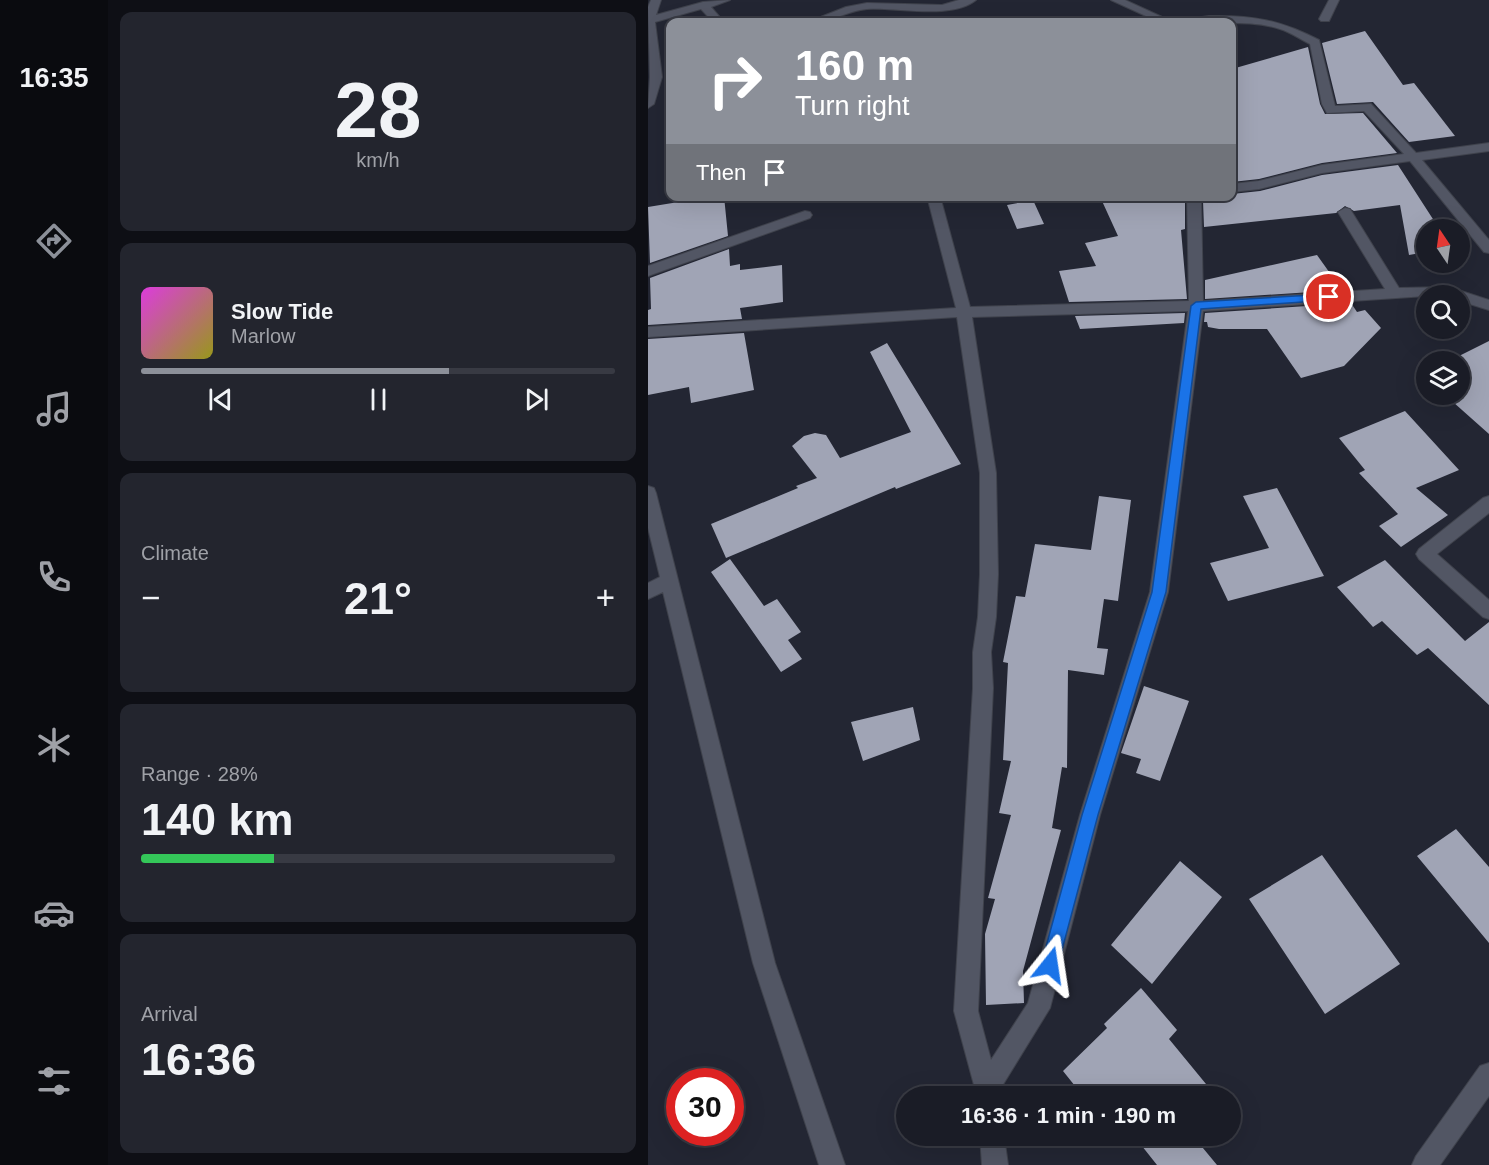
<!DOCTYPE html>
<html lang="en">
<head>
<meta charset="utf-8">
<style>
	:root { --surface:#1a1c26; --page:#23252e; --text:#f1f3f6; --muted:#9fa1a7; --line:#383a43; --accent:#8c9099 }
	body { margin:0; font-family:Helvetica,sans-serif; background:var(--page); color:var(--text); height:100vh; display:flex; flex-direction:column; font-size:22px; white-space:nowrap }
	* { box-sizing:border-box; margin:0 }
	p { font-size:20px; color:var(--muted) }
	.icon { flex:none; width:33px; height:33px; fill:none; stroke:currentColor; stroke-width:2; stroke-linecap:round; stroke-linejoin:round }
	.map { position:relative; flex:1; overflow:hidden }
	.drawer { display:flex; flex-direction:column; gap:12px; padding:12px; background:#0e0f15; width:540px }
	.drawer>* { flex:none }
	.banner { position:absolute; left:18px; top:18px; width:570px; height:183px; border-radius:12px; box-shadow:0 6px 24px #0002,0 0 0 2px var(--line); background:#8c9099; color:#fff; overflow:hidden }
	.needle { width:39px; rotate:347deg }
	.fabs { position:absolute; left:768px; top:219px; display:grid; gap:12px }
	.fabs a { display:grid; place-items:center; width:54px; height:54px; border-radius:50%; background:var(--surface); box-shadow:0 6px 24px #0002,0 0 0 2px var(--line); font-size:30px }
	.speed { position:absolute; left:18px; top:1068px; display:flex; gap:12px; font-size:30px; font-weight:700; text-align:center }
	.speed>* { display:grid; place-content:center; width:78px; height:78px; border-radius:50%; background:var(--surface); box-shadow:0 6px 24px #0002,0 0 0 2px var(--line); line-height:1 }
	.speed .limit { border:9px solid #d22; background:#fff; color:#111 }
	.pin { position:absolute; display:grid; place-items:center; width:51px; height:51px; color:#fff; margin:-26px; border:3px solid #fff; border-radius:50%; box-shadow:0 2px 6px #0007 }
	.me { position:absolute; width:66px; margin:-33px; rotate:15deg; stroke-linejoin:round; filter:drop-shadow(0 0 4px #0008) }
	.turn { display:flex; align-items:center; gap:21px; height:126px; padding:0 30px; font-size:27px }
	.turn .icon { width:78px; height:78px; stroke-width:2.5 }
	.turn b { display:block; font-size:42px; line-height:51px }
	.then { display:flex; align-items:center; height:57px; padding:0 30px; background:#0003; gap:12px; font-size:22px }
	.big { font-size:45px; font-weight:700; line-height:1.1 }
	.drawer .card { flex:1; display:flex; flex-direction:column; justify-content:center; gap:9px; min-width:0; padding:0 21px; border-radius:12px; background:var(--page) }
	.drawer .dial { align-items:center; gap:0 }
	.dial b { font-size:78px; line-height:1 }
	.song { display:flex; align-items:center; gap:18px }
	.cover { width:72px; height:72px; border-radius:9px; background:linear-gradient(135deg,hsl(300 70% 55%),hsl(60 70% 35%)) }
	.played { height:6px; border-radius:3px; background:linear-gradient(90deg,var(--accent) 65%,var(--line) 65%) }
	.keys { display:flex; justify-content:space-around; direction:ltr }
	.heat { display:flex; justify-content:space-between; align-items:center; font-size:33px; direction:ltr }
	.charge { height:9px; border-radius:4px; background:linear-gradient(90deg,#34c759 28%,var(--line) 0) }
	.trip { position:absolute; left:248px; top:1086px; width:345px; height:60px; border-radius:30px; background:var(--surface); box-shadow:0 6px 24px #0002,0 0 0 2px var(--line); font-weight:700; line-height:60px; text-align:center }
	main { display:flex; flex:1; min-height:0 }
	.menu { display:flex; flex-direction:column; width:108px; justify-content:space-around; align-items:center; background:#0a0b0f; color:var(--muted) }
	.menu .icon { width:42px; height:42px }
	.menu .active { color:var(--accent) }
	.menu b { font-size:27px; color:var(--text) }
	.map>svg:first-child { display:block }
</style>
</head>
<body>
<main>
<nav class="menu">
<b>16:35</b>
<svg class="icon active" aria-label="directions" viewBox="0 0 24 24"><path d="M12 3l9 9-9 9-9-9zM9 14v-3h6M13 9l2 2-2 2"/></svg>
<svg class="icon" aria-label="music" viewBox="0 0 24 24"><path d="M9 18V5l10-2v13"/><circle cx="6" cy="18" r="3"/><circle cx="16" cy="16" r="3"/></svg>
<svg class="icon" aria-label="phone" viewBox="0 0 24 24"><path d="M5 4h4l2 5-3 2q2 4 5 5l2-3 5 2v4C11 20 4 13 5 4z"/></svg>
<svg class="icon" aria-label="climate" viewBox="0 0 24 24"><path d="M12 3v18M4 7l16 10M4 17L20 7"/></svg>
<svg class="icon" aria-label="car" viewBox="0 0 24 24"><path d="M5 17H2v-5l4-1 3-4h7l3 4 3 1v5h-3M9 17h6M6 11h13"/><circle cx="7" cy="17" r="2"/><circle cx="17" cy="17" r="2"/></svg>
<svg class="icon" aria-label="filters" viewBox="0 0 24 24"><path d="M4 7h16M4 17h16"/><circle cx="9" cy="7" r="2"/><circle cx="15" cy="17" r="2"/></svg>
</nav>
<section class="drawer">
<div class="card dial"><b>28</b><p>km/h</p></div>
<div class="card">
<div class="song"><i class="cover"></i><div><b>Slow Tide</b><p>Marlow</p></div></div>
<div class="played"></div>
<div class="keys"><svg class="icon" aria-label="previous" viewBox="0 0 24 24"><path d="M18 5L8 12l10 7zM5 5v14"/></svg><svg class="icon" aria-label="pause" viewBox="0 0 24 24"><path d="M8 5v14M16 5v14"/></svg><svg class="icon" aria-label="next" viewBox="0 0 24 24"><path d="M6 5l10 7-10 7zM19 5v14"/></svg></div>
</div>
<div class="card"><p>Climate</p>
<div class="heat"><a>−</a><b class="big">21°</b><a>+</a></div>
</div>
<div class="card"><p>Range · 28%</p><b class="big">140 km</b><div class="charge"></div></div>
<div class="card"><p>Arrival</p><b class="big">16:36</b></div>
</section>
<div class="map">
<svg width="841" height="1165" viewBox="0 0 841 1165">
	<rect width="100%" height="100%" fill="#232633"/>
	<path fill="#a0a4b5" d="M717 31 755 85 766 83 807 136 761 142 725 102 689 104 674 43Z
		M660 47 672 104 677 114 715 113 749 153 674 163 611 179 584 182V69Z
		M750 165 792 230H778V252L761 255 752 205 706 211 697 206 688 213 556 227 555 201 584 198V194L612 191 674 175Z
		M67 196H76L80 236 2 263 0 207Z
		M481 196H529L531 203H537V229L533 230 539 299 421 302 411 271 448 266 437 243 470 236 454 201Z
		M385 200 396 224 369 229 359 205Z
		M81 249 82 266 92 264V270L134 265 135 302 92 308 94 319 0 325V310L3 309 2 278Z
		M669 255 694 290 557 299V280Z
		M703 303 709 312 717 310 733 328 696 366 653 378 619 329H571L560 327 559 322H556L557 313Z
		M537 313 536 323 432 329 427 316Z
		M96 333 106 390 43 403 41 387 0 395V339Z
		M841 341V434L805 402 820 392 812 379V362L801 361Z
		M239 343 313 464 248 489 247 487 78 558 63 524 150 488 148 486 169 478 144 446 156 436 167 433 178 435 192 458 263 432 222 352Z
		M757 411 811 470 768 488 800 515 753 547 731 526 750 514 711 473 717 470 691 438Z
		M629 488 676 576 580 601 562 563 621 548 595 496Z
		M451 496 483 500 470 601 456 599 449 648 460 649 456 675 420 670 419 768 414 767 404 828 413 830 375 971 376 1003 338 1005 337 934 347 899 340 898 363 815 351 813 363 761 355 760 360 663 355 662 368 596 377 597 387 544 443 550Z
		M82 559 116 606 129 599 153 632 140 640 154 659 133 672 63 572Z
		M737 560 817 641 841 622V705L780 648 769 655 734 621 725 627 689 587Z
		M496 686 541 701 512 781 488 773 493 759 473 753Z
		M265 707 272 740 215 761 203 722Z
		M808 829 841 867V943L769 856Z
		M674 855 752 964 677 1014 601 899Z
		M532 861 574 897 504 984 463 945Z
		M493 988 529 1030 521 1039 558 1084 546 1096H435L415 1071 459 1028 456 1024Z
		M486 1136H545L569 1165H509Z"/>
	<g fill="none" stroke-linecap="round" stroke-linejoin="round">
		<g stroke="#3f424c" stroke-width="2">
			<path id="minor" d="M3 0H13L8 15 55 2 82 0 63 7 76 22H65L53 9 7 22 14 77 6 104 0 108 2 77 0 7Z
				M311 0H328C304 20 249 7 219 9 198 11 181 24 160 22L198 7 219 3 294 5Z
				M463 0H477L525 22H511Z
				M681 0H691L681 21H673L671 19Z
				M561 16C605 15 632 20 671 40L687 106 723 104 768 153 841 143V151L774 160 841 240V253L836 252 762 161 674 173 611 189 584 192V184L611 181 674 165 756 154 716 111 679 113 674 104 662 44C652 39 642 32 632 29 601 19 568 25 537 22L547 18Z
				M279 196H292L322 307 541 301 539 196H553L555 301 737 289 690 212 697 208 702 209 751 288 801 287 841 300V310L812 301V296H778L555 311 520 592 452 815 402 1008 351 1091V1096H329L306 1011 325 688V652L330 617 332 574V473L309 317 0 337V327L308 308ZM540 311 502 592 432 815 380 1003 343 1060 330 1011 345 688 343 652 348 617 350 574 348 473 324 317Z
				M157 211 162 212 164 215 162 218 0 276V266Z
				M0 486 6 488 8 493 127 963 197 1165H171L105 963 15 592 0 599V583L12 577 0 528Z
				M841 496V513L789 554 841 600V619L835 617 771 559 768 554 771 549 835 498Z
				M841 1063V1096L792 1165H764L768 1156 832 1066Z
				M332 1136H356L360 1165H334Z"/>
		</g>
		<use href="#minor" fill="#525664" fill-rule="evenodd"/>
	</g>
	<path fill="#1a73e8" stroke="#114b97" stroke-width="1.5" d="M681 294 686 297 684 300 553 309 518 592 450 815 410 965 408 971 402 974 396 971 393 965 434 815 504 592 543 306 548 302Z"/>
</svg>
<div class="fabs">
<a><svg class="needle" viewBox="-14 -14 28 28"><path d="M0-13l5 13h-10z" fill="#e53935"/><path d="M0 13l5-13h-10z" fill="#9fa1a7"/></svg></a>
<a><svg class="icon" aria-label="search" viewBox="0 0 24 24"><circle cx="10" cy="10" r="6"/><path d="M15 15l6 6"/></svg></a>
<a><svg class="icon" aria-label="layers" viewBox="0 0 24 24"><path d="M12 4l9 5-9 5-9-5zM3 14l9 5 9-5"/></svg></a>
</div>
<div class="speed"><div class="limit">30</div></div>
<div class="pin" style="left:681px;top:297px;background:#d93025"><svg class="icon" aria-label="arrive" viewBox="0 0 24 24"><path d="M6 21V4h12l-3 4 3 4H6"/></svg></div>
<svg class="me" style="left:402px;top:965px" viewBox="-20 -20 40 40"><path d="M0-17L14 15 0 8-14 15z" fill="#1a73e8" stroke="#fff" stroke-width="4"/></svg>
<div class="trip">16:36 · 1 min · 190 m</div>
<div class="banner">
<div class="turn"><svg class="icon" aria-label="right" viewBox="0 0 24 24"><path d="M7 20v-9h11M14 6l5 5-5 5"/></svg><div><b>160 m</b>Turn right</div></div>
<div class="then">Then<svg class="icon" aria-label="arrive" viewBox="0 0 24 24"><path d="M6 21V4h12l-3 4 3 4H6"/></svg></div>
</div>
</div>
</main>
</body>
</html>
